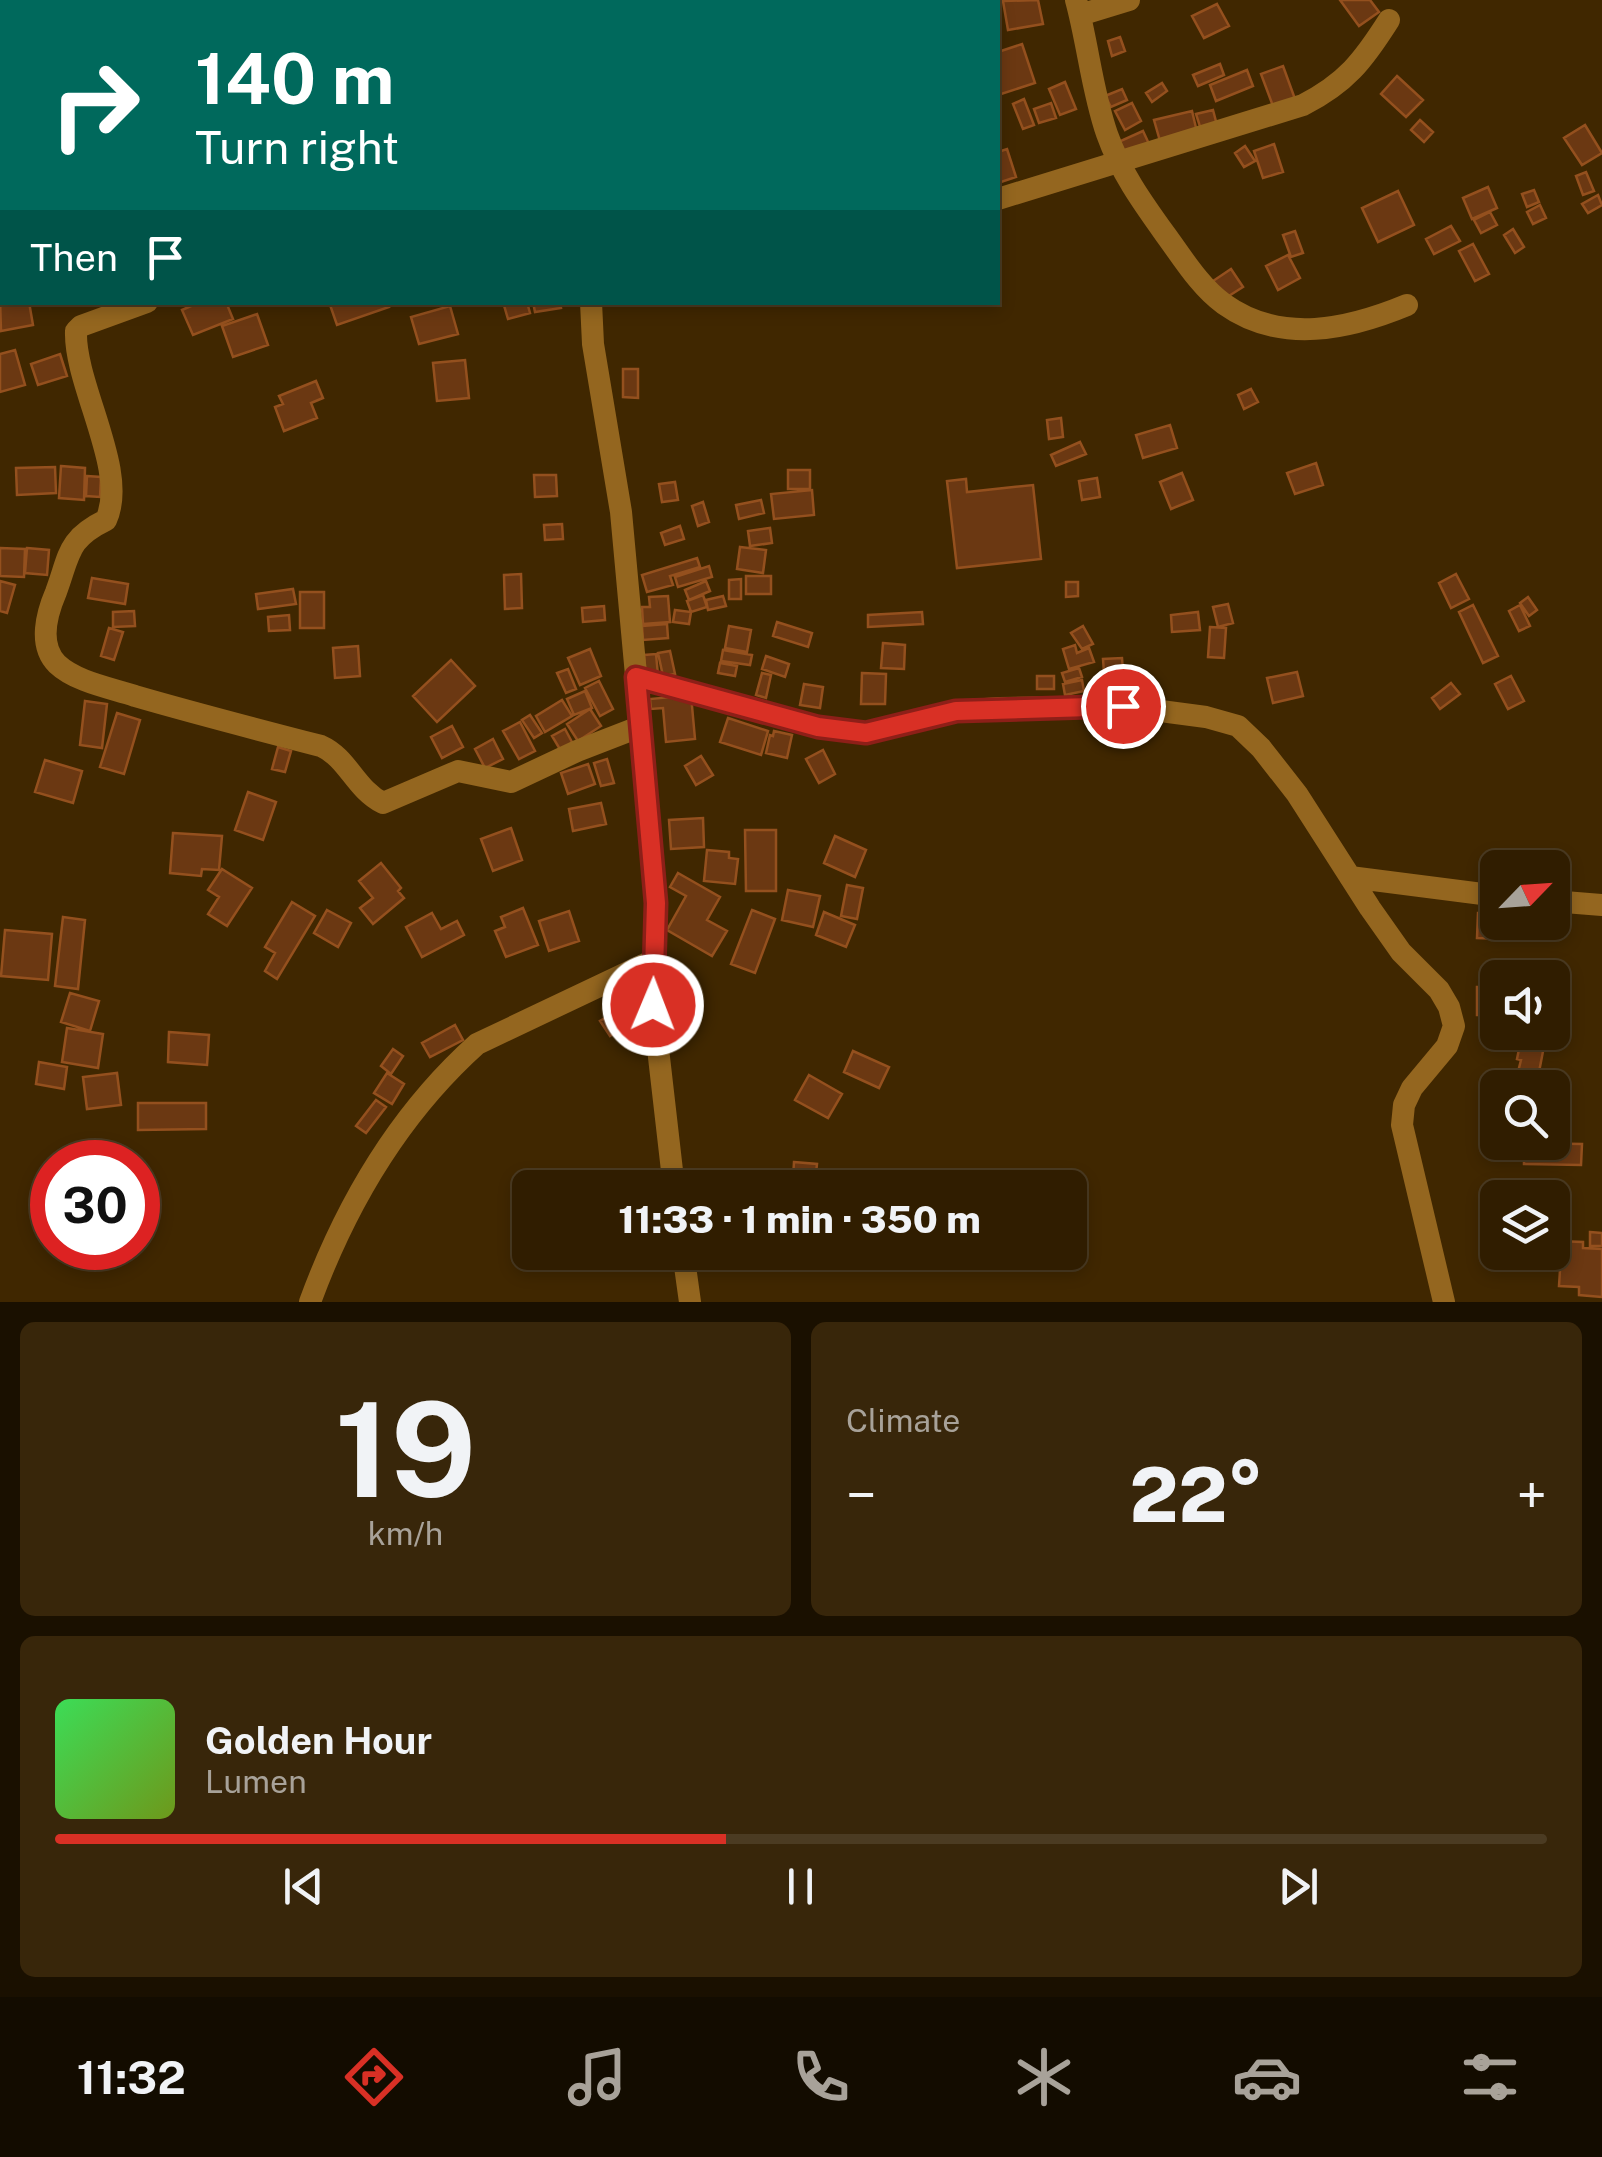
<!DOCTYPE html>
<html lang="en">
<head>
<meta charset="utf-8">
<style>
	:root { --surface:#301d00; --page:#38260a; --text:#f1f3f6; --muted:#a8a299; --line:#4b3b22; --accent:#d93025 }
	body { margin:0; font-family:"Public Sans",sans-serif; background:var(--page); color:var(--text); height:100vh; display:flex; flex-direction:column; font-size:38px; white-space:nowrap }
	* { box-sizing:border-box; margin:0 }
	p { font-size:32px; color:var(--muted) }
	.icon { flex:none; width:55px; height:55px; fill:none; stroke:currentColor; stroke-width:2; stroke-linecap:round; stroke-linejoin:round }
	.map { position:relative; height:1302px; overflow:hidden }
	.drawer { display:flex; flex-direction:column; gap:20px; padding:20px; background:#1a1000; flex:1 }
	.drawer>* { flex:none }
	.guide { position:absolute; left:0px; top:0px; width:1000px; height:305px; box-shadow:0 5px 15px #0003,0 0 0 2px var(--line); background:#00695c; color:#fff; overflow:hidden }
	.needle { width:65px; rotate:65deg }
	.fabs { position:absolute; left:1480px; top:850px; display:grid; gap:20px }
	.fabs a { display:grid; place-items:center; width:90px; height:90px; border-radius:15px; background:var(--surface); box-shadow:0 5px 15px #0003,0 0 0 2px var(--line); font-size:50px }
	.speed { position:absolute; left:30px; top:1140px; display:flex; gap:20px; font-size:50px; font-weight:700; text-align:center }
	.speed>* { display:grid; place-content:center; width:130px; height:130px; border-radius:50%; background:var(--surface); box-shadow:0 5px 15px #0003,0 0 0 2px var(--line); line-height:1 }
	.speed .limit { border:15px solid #d22; background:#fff; color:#111 }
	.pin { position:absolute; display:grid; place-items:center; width:85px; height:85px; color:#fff; margin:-42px; border:5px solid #fff; border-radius:50%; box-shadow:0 2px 10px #0007 }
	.me { position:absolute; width:110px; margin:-55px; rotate:1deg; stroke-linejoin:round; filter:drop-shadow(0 0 8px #0008) }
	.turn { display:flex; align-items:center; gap:35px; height:210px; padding:0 30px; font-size:45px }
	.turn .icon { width:130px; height:130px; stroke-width:2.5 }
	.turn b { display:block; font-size:70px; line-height:85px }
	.then { display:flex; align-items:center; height:95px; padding:0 30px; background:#0003; gap:20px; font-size:38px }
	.big { font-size:75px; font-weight:800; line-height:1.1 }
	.drawer .card { flex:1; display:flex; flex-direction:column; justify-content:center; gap:15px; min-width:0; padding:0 35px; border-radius:15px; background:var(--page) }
	.drawer .dial { align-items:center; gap:0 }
	.dial b { font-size:130px; line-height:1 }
	.song { display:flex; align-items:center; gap:30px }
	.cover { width:120px; height:120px; border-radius:15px; background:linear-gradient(135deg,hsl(130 70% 55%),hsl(80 70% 35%)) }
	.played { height:10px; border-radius:5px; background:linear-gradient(90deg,var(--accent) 45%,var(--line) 45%) }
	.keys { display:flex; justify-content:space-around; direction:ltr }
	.heat { display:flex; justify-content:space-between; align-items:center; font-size:55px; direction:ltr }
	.drawer .tiles { flex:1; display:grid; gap:20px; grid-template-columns:1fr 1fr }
	.card:last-child { grid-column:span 2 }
	.trip { position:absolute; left:512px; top:1170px; width:575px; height:100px; border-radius:15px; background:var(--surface); box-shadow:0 5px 15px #0003,0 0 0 2px var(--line); font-weight:800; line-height:100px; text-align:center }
	.tabs { display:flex; height:160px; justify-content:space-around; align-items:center; background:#130c00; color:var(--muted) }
	.tabs .icon { width:70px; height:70px }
	.tabs .selected { color:var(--accent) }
	.tabs b { font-size:45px; color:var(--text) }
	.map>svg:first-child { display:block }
</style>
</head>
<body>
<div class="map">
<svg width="1602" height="1302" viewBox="0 0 1602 1302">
	<rect width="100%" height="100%" fill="#402700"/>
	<path fill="#6b3812" stroke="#94501e" stroke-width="2.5" d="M1038 0 1043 24 1008 30 1003 1Z
		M1340 0H1370L1379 12 1359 26Z
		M1217 4 1229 26 1204 38 1192 16Z
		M1120 37 1125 51 1112 56 1108 41Z
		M1022 44 1035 83 998 95V52Z
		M1220 64 1224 75 1198 86 1193 75Z
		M1283 66 1295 99 1273 106 1261 74Z
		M1247 70 1253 86 1216 101 1210 85Z
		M1397 76 1423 100 1406 117 1381 94Z
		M1065 82 1076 109 1060 115 1049 89Z
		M1162 83 1167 91 1152 102 1146 93Z
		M1122 89 1127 100 1111 107 1105 96Z
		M1024 99 1034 125 1023 129 1013 104Z
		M1051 103 1056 118 1039 123 1034 109Z
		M1132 103 1141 121 1125 130 1115 111Z
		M1213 110 1218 129 1202 133 1196 114Z
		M1192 111 1197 132 1160 141 1154 120Z
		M1420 120 1433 132 1424 142 1411 130Z
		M1585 125 1602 153 1582 165 1564 138Z
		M1143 131 1150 146 1123 157 1116 143Z
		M1274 144 1283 172 1263 178 1254 151Z
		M1245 146 1255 161 1244 167 1235 153Z
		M1007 149 1016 177 998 183V152Z
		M1586 172 1594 191 1583 195 1576 176Z
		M1488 187 1497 208 1472 219 1463 198Z
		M1534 190 1539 202 1527 207 1522 194Z
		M1398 191 1414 225 1378 242 1362 208Z
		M1598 195 1602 205 1588 213 1582 204Z
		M1540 205 1546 218 1533 224 1527 212Z
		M1490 212 1497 225 1481 233 1474 220Z
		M1451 226 1460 241 1434 254 1426 239Z
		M1513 229 1524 247 1515 253 1504 235Z
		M1295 231 1303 253 1291 257 1283 235Z
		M1473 244 1489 274 1475 281 1459 251Z
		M1288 255 1300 278 1278 290 1266 266Z
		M1231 269 1243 287 1224 299 1213 281Z
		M0 298 2 302H29L33 325 1 331Z
		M200 302H226L233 319 193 335 182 310Z
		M329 302H387L389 307 337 325Z
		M503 302H527L530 313 508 319Z
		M533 302H560L561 308 535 312Z
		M450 306 458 334 419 344 411 317Z
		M257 314 268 345 233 357 222 326Z
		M15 350 25 385 0 392V354Z
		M60 354 67 376 38 385 31 364Z
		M465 360 469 398 437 401 433 363Z
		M623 369H638V398L623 397Z
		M316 381 323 398 311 403 317 418 284 431 275 407 283 404 279 396Z
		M1251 389 1258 402 1244 409 1238 395Z
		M1061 418 1063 437 1049 439 1047 420Z
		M1170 425 1177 448 1143 458 1136 435Z
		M1080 442 1086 454 1056 466 1051 455Z
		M1316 463 1323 485 1295 494 1287 473Z
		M61 466 85 468 84 500 59 498Z
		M55 467 56 493 17 495 16 468Z
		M788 470H810V489H788Z
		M1182 473 1193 500 1171 509 1160 482Z
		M534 475H556L557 496 535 497Z
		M87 476 101 477 100 497 86 496Z
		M1097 478 1100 497 1082 500 1079 481Z
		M966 479 967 492 1033 485 1041 559 957 568 947 481Z
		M675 482 678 500 662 502 659 484Z
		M812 490 814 515 774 519 771 494Z
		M761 500 764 513 739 519 736 505Z
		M703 502 709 522 698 526 692 506Z
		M562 524 563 539 545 540 544 525Z
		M680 526 684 539 665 545 661 533Z
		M770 528 772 543 750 546 748 531Z
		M740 547 766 550 763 573 737 569Z
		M0 548 25 549 24 577 0 576Z
		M27 548 49 550 47 575 25 573Z
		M697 558 700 567 670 576 673 585 647 592 642 575Z
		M709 566 712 577 678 587 675 577Z
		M521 574 522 608 505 609 504 575Z
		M1456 574 1469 599 1451 608 1439 583Z
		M746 576H771V594H746Z
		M92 578 128 584 125 604 88 598Z
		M741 579V599H729V580Z
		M0 581 15 585 7 613 0 611Z
		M706 581 710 591 689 600 685 590Z
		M1066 582H1078V596L1066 597Z
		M293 589 296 604 258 609 256 594Z
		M300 592H324V628H300Z
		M703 595 707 607 691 612 687 601Z
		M668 596 670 622 643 624 642 607H650L649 597Z
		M723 596 726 606 708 610 706 600Z
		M1528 597 1537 610 1529 616 1520 603Z
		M1228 604 1233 623 1218 627 1213 607Z
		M1473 605 1498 656 1483 663 1459 612Z
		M1520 605 1530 626 1519 631 1509 611Z
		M604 606 605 620 583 622 582 608Z
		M675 610 691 612 689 624 673 622Z
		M134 611 135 626 113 627V612Z
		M922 612 923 624 868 627V615Z
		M1198 612 1200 630 1172 632 1171 615Z
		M289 615 290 630 269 631 268 617Z
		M777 622 812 633 808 647 773 636Z
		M667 624 668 638 643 640 642 626Z
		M729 626 751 630 747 652 725 648Z
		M1083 626 1093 644 1082 649 1071 633Z
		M1210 627 1226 628 1224 658 1208 657Z
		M109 628 123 632 114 660 101 656Z
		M883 643 905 645 904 669 881 668Z
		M1075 645 1077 653 1089 648 1094 662 1069 669 1063 649Z
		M358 646 360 676 335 678 333 648Z
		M590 649 601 676 580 685 568 658Z
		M723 650 752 655 750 665 721 661Z
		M670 651 675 674 663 676 658 653Z
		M656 654 658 675 646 676 644 655Z
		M766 656 789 664 785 677 762 669Z
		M1122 658 1124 686 1105 687 1103 659Z
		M451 660 475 686 437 722 413 696Z
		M720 663 737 666 735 676 718 673Z
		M1079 668 1082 677 1065 682 1062 673Z
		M568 669 576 689 566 693 557 673Z
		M1297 672 1303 696 1273 703 1267 678Z
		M762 673 771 675 766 698 756 695Z
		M862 673 886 674 885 704H861Z
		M1037 676H1054V689H1037Z
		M1511 676 1524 701 1508 709 1495 684Z
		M1082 680 1084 691 1065 695 1063 684Z
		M599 681 613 709 600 716 585 688Z
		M1451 683 1460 694 1440 709 1432 698Z
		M804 684 823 687 820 708 800 705Z
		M585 691 592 708 574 715 567 699Z
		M691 695 695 739 666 742 663 708 651 709 650 699Z
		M562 700 572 716 545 732 536 716Z
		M85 701 107 704 102 748 80 745Z
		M590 709 601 726 578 741 567 724Z
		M117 713 140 720 124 774 100 767Z
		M530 715 542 733 534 738 522 720Z
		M728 718 768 731 761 755 720 742Z
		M520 722 535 751 519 759 503 731Z
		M452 726 463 747 442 758 431 737Z
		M565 729 573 744 561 751 552 736Z
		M774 731 792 735 787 758 766 753 770 735 773 736Z
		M493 739 503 759 485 768 475 749Z
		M278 747 291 751 285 772 272 769Z
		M823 750 835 774 819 783 806 759Z
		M701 756 713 775 696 785 685 766Z
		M607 759 614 783 601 786 594 763Z
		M45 760 82 771 73 803 35 792Z
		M588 764 595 784 568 794 561 773Z
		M248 792 276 802 263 840 235 830Z
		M601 803 606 824 573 831 569 809Z
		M703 818 704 847 671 849 669 820Z
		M511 828 522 860 493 871 481 839Z
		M745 830H776V891H746Z
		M173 833 222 836 219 870 202 869 201 876 170 873Z
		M835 836 866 850 855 877 824 863Z
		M707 850 729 852V858L738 859 735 884 704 881Z
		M381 863 401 888 398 891 404 898 373 924 360 908 373 898 359 881Z
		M222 869 252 888 227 926 208 914 219 897 208 890Z
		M678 873 720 897 707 920 727 931 712 956 667 930 686 896 670 887Z
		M847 885 863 888 857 919 841 916Z
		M788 890 820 896 813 927 782 920Z
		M292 902 315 916 277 979 265 971 275 953 265 947Z
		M523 908 538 945 506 957 495 931 505 927 501 917Z
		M327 910 351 923 338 947 314 933Z
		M752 910 775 919 755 973 731 964Z
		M569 911 579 941 549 951 539 921Z
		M824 912 855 925 846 947 816 935Z
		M432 913 441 929 457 921 464 935 422 957 406 927Z
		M1478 913 1498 914V922H1506L1505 939 1477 938Z
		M63 917 85 920 78 989 55 986Z
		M5 930 52 934 48 980 1 976Z
		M1477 987H1498V1015H1477Z
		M620 988 628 1008 613 1014 605 994Z
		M70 993 99 1001 90 1031 61 1022Z
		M610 1015 619 1030 610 1036 600 1021Z
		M455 1025 463 1040 430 1057 422 1043Z
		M67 1028 103 1034 98 1068 62 1062Z
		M169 1032 209 1035 207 1065 168 1062Z
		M1526 1037 1545 1041 1539 1072 1519 1068 1521 1060 1517 1059 1520 1044H1524Z
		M393 1049 403 1056 391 1074 381 1066Z
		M853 1051 889 1067 879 1088 844 1072Z
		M39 1062 67 1067 64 1089 36 1084Z
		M117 1073 121 1105 87 1109 83 1077Z
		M387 1073 404 1084 392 1104 374 1093Z
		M809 1075 842 1094 828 1118 795 1100Z
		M376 1100 386 1107 366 1133 356 1126Z
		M138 1103H206V1129L138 1130Z
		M1524 1143 1582 1144 1581 1165 1524 1164Z
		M794 1162 817 1164 815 1183 819 1184V1188H789V1178L793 1179Z
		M731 1179 732 1188H688L687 1184Z
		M1590 1232 1602 1233V1246H1590Z
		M1556 1241 1583 1242V1248L1602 1249V1297L1579 1295V1287L1559 1286 1560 1270H1554Z"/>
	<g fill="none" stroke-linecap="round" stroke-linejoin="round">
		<path stroke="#94661f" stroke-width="22" d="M67 0 68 2
			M232 0V2
			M397 0 398 2
			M560 0 561 2
			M1076 0C1088 44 1092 91 1107 134 1120 171 1142 202 1165 234 1182 257 1200 287 1224 304 1281 345 1349 329 1407 305
			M1080 15 1129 0
			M998 199 1303 105C1346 83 1363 61 1389 20
			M147 302 81 326 76 331C74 385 129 471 106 520 67 539 70 554 56 592 47 613 38 645 57 664 76 682 111 688 135 696 197 714 259 730 321 746 348 758 355 789 383 803L458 771 511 782 577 751 639 727
			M591 302 593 344 621 512 652 849 656 903 653 1005 674 1188
			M635 677 817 727 866 733 956 711 999 708 1123 706 1206 717 1238 726 1261 748 1297 794 1370 908 1401 952 1439 990 1449 1007 1454 1026 1447 1046 1412 1088 1404 1105 1402 1125 1444 1302
			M1350 877 1498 896
			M1552 901 1602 905
			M683 1252 690 1302
			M310 1302C346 1204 399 1114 477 1044L654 960"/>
	</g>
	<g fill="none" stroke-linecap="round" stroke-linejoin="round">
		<g stroke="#8d1f18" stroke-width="25">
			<path id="route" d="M653 1005 656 903 636 677 818 727 866 733 956 711 1123 706"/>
		</g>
		<use href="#route" stroke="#d93025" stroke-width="18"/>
	</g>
</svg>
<div class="fabs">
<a><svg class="needle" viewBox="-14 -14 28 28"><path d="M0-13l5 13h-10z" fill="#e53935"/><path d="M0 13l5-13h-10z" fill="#a8a299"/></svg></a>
<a><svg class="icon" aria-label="sound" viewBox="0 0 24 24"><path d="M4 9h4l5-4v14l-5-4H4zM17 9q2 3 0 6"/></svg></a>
<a><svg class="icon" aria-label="search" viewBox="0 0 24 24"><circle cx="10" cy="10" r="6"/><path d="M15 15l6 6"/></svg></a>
<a><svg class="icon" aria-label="layers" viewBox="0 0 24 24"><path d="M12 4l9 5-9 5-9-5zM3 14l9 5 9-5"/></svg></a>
</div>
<div class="speed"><div class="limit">30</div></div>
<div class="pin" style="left:1123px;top:706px;background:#d93025"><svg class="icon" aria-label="arrive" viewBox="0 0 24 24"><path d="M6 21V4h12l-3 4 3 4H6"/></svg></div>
<svg class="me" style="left:653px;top:1005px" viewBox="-20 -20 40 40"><circle r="17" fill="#d93025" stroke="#fff" stroke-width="3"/><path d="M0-11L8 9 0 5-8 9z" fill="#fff"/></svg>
<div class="trip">11:33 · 1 min · 350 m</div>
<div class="guide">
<div class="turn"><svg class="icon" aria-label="right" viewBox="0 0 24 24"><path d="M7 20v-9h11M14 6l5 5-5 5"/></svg><div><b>140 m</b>Turn right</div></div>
<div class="then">Then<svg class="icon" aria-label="arrive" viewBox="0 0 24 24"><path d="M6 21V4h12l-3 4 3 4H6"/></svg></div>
</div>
</div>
<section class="drawer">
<div class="tiles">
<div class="card dial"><b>19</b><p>km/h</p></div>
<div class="card"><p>Climate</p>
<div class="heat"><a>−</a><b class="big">22°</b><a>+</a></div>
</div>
<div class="card">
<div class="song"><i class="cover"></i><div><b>Golden Hour</b><p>Lumen</p></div></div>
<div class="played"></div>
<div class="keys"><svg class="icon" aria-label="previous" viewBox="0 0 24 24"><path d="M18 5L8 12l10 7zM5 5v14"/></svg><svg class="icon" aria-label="pause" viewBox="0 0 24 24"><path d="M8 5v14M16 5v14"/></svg><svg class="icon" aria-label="next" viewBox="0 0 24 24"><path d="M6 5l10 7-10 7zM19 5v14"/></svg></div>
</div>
</div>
</section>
<nav class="tabs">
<b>11:32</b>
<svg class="icon selected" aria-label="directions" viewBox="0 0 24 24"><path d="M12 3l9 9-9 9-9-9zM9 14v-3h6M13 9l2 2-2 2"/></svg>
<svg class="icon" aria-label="music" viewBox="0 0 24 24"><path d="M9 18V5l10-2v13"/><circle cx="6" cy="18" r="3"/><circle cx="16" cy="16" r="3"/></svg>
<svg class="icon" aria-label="phone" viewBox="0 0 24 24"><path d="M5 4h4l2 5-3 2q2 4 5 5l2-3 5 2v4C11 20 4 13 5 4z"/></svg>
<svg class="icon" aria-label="climate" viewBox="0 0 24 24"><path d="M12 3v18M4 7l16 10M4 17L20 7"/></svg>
<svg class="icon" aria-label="car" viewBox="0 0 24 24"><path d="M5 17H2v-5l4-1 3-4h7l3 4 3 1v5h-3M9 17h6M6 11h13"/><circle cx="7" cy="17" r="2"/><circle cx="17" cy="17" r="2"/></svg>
<svg class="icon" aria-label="filters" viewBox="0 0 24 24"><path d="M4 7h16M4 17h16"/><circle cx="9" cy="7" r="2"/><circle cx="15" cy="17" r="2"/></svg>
</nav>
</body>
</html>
